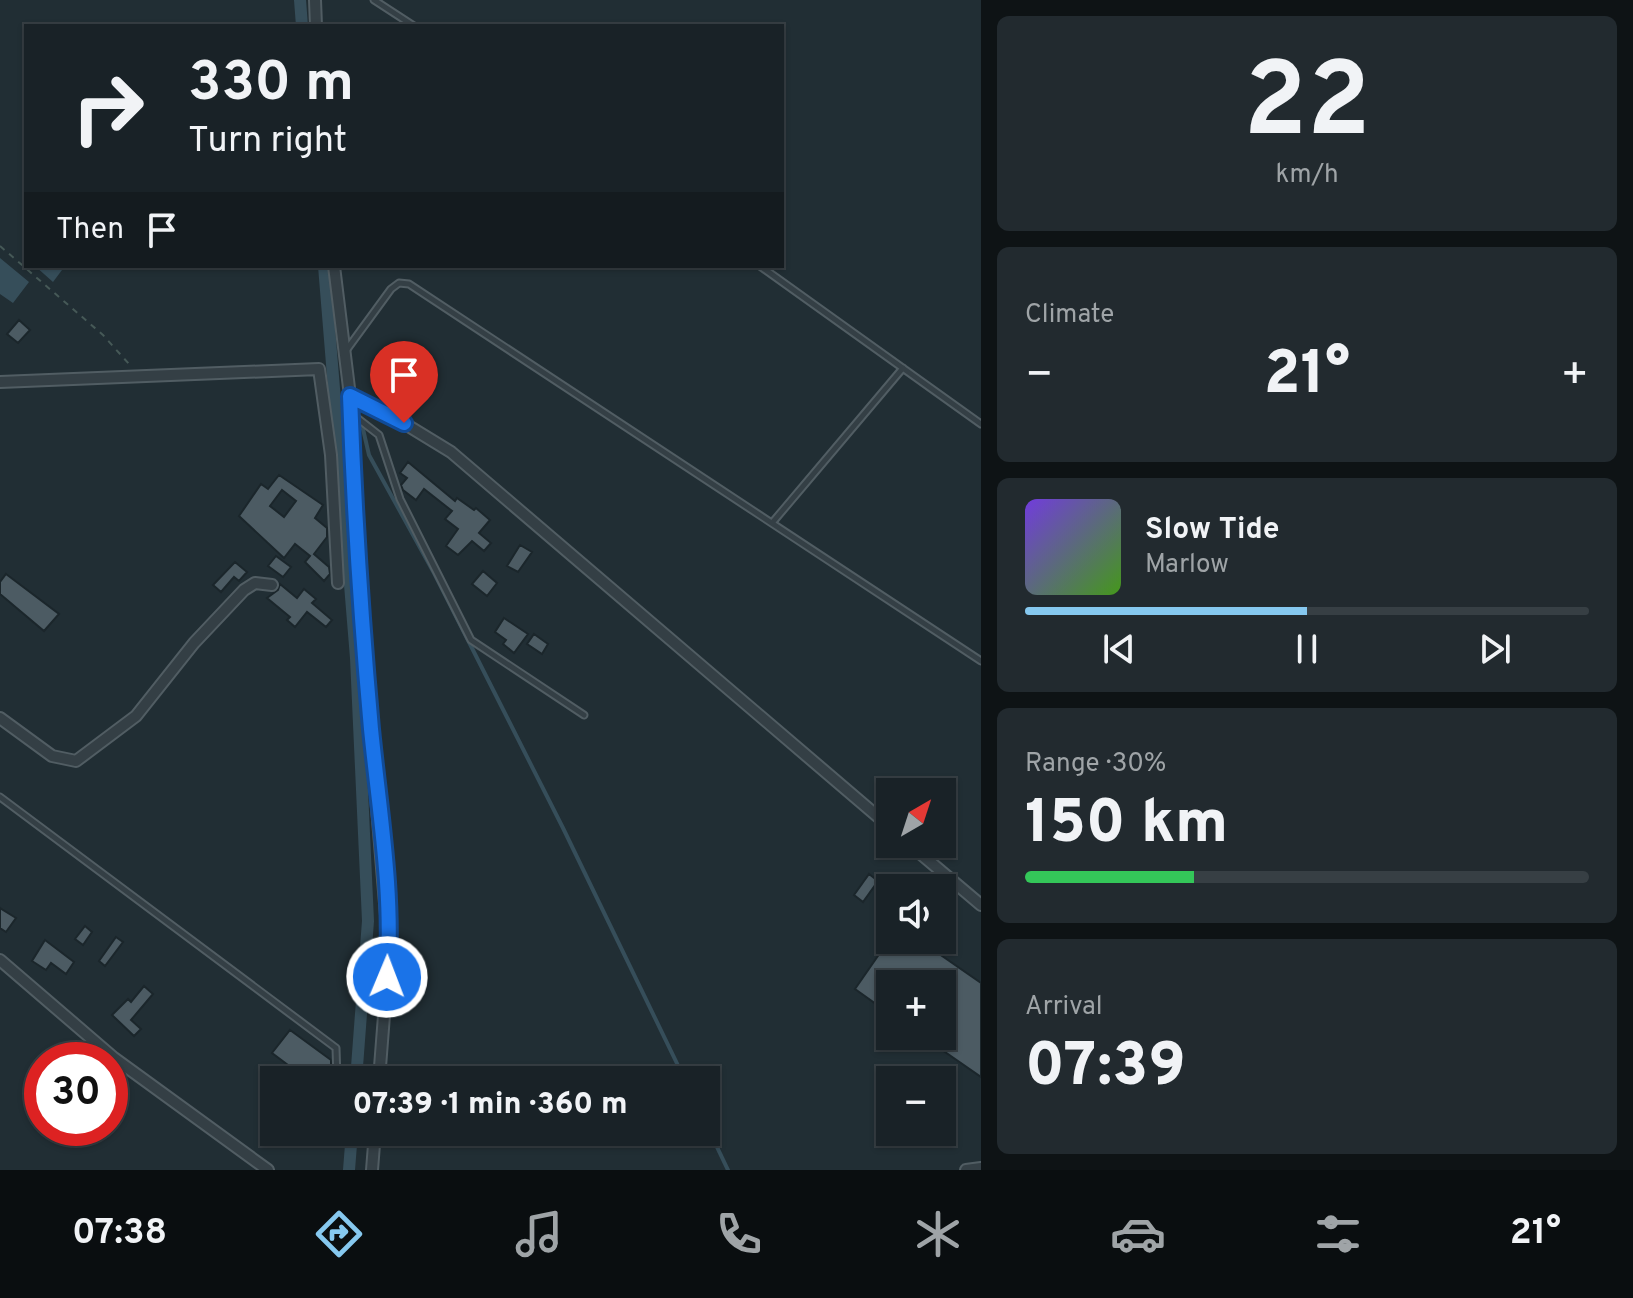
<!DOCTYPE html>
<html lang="en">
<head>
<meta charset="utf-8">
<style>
	:root { --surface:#192227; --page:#222a2f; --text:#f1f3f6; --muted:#9fa4a7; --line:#373f44; --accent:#86c8ef }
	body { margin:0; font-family:Overpass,sans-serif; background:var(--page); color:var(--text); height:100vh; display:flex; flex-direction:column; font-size:30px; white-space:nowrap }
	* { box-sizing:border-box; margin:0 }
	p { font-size:26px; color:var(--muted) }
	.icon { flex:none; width:44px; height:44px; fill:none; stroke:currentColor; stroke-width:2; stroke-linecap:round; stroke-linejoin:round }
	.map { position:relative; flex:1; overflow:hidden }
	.details { display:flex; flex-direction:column; gap:16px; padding:16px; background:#0e1315; width:652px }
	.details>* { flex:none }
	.guide { position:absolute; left:24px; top:24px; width:760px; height:244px; border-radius:0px; box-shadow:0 2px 6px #0004,0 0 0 2px var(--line); background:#192227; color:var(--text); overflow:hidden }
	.needle { width:52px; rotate:39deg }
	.tools { position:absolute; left:876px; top:778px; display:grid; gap:16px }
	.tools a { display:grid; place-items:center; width:80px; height:80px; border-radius:0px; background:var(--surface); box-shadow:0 2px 6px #0004,0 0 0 2px var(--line); font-size:40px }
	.speed { position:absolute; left:24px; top:1042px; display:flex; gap:16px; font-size:40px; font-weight:700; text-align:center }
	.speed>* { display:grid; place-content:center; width:104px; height:104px; border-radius:50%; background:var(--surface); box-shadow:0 2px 6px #0004,0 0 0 2px var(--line); line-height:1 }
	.speed .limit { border:12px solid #d22; background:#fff; color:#111 }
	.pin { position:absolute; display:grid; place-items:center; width:68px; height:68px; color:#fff; margin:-82px -34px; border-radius:50% 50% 50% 0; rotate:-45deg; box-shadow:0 0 8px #0007 }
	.pin .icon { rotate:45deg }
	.me { position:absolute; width:88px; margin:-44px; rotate:1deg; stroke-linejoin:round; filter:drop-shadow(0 0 6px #0008) }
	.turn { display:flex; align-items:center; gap:28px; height:168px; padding:0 32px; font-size:36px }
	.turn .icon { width:104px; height:104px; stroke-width:2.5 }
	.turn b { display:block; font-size:56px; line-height:68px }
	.then { display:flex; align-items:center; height:76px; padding:0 32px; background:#0003; gap:16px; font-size:30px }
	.big { font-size:60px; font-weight:800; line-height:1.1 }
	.details .tile { flex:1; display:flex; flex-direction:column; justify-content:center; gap:12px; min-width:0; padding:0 28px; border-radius:12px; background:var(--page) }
	.details .dial { align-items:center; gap:0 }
	.dial b { font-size:104px; line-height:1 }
	.song { display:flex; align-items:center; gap:24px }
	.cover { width:96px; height:96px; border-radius:12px; background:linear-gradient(135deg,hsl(260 70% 55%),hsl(100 70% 35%)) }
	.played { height:8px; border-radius:4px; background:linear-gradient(90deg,var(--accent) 50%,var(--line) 50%) }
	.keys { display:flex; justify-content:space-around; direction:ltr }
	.heat { display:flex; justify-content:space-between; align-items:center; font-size:44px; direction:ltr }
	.charge { height:12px; border-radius:6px; background:linear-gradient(90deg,#34c759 30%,var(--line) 0) }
	.trip { position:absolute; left:260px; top:1066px; width:460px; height:80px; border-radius:0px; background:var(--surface); box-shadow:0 2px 6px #0004,0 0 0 2px var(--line); font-weight:800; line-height:80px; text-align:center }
	.tab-bar { display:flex; height:128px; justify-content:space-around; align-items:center; background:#0a0e10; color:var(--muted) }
	.tab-bar .icon { width:56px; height:56px }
	.tab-bar .current { color:var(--accent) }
	.tab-bar b { font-size:36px; color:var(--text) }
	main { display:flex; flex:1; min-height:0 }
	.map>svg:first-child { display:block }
</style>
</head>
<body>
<main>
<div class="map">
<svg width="981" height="1170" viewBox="0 0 981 1170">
	<rect width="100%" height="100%" fill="#212e34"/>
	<path fill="#364e5a" d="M0 258 29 282 13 303 0 294Z
		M35 266H65L53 282Z"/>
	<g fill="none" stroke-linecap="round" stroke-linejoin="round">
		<path stroke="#364e5a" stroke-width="4" d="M358 427 363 429 369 455 434 573 563 828 685 1080
			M706 1124 728 1170"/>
		<path stroke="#364e5a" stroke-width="12" d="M300 0 302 26
			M324 266 356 658 368 921 356 1080
			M349 1170 352 1132"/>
	</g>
	<path fill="#4c5b63" stroke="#1b262b" stroke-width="2" fill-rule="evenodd" d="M19 320 30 330 18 343 7 334Z
		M408 462 455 501 457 498 474 510 476 508 490 520 479 533 491 543 484 551 472 541 458 555 446 546 458 529 445 519 452 511 424 489 416 500 403 490 401 485 407 478 400 473Z
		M279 475 323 505 315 518 327 528V537L314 554 329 567 330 574 324 581 305 562 310 556 295 544 284 558 239 516 261 484 268 489ZM282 490 296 501 284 517 270 506Z
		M520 545 532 552 518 572 507 566Z
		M276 556 291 567 283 577 268 566Z
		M235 562 247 572 239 581 234 577 221 592 213 585Z
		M483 571 497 583 487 596 472 584Z
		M6 574 59 614 44 631 0 594V582Z
		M280 584 297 598 304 589 316 599 312 603 332 620 326 627 307 612 295 627 287 620 290 617 267 598 278 590Z
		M504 618 528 634 514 653 503 644 506 640 495 632Z
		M534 634 548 644 542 654 527 644Z
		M869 874 878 881 863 902 854 895Z
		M0 908 16 918 6 932 0 928Z
		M85 926 92 932 83 945 75 939Z
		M116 937 123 942 105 966 99 961Z
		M45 940 74 962 66 974 51 963 46 970 32 961Z
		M889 940H919L981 983V1077L922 1036H942V984H890V1014L855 989Z
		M144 986 153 994 131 1020 141 1029 134 1036 112 1015 128 999 131 1002Z
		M290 1030 331 1060V1070L323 1080H308L272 1053Z"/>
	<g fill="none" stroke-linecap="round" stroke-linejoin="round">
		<g stroke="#515d63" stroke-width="9">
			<path id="lane" d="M374 0 414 26
				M760 266 981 424
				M345 352 391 289 399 283 409 284 981 661
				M352 414 379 435 400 499 471 640 584 715
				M772 523 903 368
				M0 797 336 1048 337 1080"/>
		</g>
		<g stroke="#515d63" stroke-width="14">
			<path id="street" d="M315 0 316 26
				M334 266 350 396 358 582 389 951 379 1080
				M0 382 319 369 331 455 338 583
				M350 396 379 408 451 452 890 827
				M0 718 52 756 76 761 136 716 194 643 244 590 255 583 272 585
				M909 844 981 905
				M0 960 114 1058 268 1170
				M372 1170 375 1132
				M966 1170 981 1168"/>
		</g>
		<path stroke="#465957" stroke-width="2" stroke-dasharray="6 6" stroke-linecap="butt" d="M0 246 103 335 129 364"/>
		<use href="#lane" stroke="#343f45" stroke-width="5"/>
		<use href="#street" stroke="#343f45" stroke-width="10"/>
	</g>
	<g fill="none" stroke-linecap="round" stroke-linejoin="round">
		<g stroke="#114b97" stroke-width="20">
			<path id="route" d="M387 977C394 895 379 810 371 729 361 618 354 507 350 396L404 423"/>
		</g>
		<use href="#route" stroke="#1a73e8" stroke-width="14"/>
	</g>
</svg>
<div class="tools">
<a><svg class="needle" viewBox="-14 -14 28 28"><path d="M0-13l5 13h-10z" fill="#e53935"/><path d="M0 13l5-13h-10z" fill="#9fa4a7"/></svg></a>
<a><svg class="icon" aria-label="sound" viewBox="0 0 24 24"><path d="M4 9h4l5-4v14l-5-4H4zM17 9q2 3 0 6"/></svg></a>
<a>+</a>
<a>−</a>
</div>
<div class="speed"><div class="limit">30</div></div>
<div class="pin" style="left:404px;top:423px;background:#d93025"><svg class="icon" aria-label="arrive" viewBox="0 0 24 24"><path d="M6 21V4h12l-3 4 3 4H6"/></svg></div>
<svg class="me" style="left:387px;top:977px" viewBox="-20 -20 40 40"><circle r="17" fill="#1a73e8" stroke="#fff" stroke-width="3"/><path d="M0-11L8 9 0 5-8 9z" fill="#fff"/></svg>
<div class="trip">07:39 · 1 min · 360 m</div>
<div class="guide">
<div class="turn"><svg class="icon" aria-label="right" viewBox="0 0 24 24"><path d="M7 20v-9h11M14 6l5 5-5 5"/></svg><div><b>330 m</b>Turn right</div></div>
<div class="then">Then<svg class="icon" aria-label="arrive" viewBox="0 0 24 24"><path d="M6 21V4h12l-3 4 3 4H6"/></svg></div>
</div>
</div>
<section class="details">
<div class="tile dial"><b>22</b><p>km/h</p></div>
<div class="tile"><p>Climate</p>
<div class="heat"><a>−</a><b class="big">21°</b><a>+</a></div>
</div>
<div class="tile">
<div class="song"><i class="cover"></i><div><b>Slow Tide</b><p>Marlow</p></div></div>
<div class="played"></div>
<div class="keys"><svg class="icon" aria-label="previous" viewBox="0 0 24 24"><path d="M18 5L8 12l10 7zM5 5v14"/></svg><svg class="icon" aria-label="pause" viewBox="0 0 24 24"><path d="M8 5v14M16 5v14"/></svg><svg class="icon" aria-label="next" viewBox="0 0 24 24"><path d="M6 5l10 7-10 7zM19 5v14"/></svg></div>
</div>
<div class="tile"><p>Range · 30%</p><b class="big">150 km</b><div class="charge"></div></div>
<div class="tile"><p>Arrival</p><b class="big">07:39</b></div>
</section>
</main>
<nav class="tab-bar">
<b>07:38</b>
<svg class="icon current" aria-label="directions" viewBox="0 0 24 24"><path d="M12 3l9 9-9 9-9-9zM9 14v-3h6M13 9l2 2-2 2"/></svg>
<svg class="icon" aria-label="music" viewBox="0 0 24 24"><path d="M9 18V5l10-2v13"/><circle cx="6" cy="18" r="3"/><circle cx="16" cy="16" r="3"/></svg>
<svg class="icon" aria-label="phone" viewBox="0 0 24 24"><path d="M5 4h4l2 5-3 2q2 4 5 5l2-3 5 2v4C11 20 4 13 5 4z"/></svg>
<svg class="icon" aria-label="climate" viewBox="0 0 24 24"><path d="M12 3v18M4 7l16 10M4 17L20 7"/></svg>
<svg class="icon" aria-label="car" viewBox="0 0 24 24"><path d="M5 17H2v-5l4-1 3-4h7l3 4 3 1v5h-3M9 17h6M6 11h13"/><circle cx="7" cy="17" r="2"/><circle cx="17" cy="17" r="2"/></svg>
<svg class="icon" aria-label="filters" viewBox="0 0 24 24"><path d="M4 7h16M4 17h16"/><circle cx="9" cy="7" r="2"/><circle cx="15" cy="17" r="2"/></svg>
<b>21°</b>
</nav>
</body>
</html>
